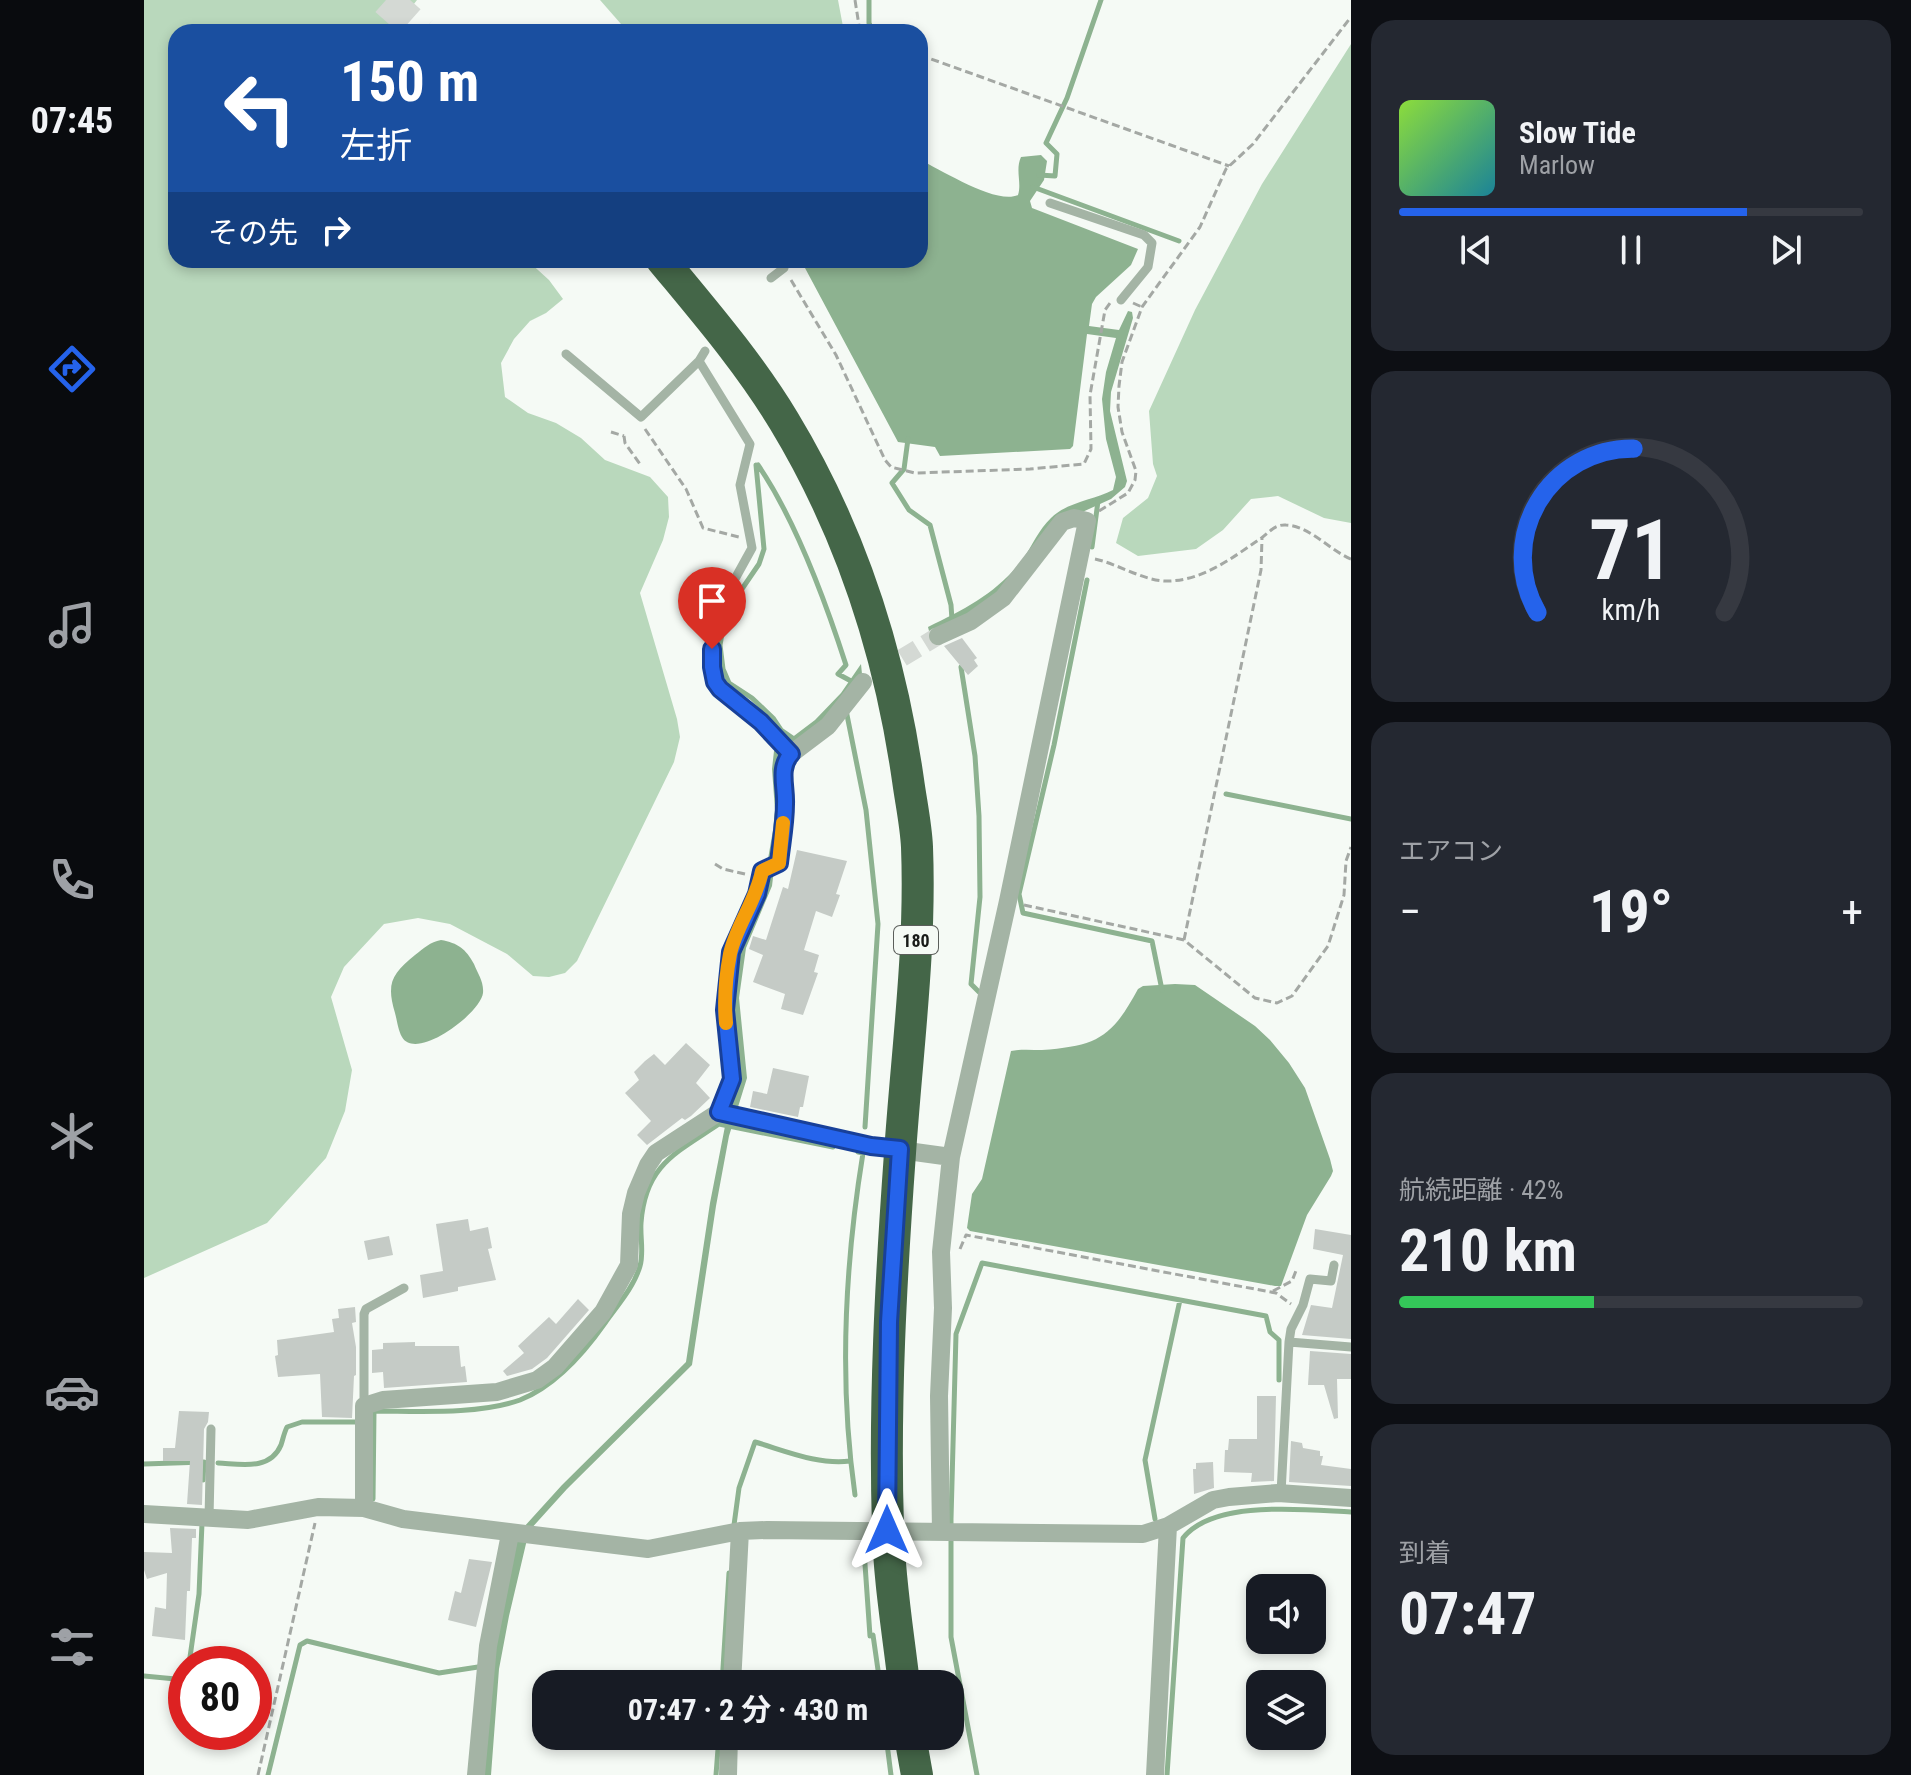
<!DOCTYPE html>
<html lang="ja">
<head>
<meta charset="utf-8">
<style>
	:root { --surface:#171b24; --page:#242831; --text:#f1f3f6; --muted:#9ea1a6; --line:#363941; --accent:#2563eb }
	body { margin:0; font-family:"Roboto Condensed","Noto Sans JP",sans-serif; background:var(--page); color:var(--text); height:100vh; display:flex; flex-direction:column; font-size:30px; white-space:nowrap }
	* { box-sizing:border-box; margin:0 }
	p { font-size:26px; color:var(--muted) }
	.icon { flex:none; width:44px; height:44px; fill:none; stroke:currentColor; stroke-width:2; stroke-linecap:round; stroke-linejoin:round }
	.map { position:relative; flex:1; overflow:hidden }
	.sheet { display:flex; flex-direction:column; gap:20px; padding:20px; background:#0d0f14; width:560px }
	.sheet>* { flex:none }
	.banner { position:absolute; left:24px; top:24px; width:760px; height:244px; border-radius:24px; box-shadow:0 4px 12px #0003; background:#1a4fa0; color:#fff; overflow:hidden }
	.tools { position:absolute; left:1102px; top:1574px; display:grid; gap:16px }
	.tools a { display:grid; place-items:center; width:80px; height:80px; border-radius:16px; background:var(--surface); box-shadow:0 4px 12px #0003; font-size:40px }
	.speed { position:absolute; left:24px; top:1646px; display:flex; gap:16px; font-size:40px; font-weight:700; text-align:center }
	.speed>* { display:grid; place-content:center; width:104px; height:104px; border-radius:50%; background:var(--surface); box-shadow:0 4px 12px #0003; line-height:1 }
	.speed .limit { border:12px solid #d22; background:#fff; color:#111 }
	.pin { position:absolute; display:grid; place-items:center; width:68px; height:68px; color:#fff; margin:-82px -34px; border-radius:50% 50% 50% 0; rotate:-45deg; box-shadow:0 0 8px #0007 }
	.pin .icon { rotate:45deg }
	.me { position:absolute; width:88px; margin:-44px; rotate:0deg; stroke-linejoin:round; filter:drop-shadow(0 0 6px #0008) }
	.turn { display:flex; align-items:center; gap:28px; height:168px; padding:0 40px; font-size:36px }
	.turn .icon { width:104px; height:104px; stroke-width:2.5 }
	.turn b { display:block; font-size:56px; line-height:68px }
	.then { display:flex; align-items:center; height:76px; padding:0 40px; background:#0003; gap:16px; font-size:30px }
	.big { font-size:60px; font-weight:700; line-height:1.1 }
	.sheet .tile { flex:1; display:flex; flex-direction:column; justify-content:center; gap:12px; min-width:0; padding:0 28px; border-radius:24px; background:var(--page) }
	.sheet .dial { align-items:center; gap:0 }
	.dial svg { height:208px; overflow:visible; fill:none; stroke:var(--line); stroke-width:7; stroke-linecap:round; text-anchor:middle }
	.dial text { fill:var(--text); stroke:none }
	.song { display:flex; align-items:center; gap:24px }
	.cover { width:96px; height:96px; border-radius:12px; background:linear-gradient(135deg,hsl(90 70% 55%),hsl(190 70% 35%)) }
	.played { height:8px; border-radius:4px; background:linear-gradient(90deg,var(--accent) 75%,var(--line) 75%) }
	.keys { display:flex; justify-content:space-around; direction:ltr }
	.heat { display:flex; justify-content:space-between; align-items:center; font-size:44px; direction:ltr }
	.charge { height:12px; border-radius:6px; background:linear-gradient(90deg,#34c759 42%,var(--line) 0) }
	.trip { position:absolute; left:388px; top:1670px; width:432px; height:80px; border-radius:24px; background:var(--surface); box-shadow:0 4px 12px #0003; font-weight:700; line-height:80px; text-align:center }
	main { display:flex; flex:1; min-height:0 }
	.tabs { display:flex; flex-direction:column; width:144px; justify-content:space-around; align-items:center; background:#090b0e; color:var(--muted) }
	.tabs .icon { width:56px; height:56px }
	.tabs .selected { color:var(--accent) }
	.tabs b { font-size:36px; color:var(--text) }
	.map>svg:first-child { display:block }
</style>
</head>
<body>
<main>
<nav class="tabs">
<b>07:45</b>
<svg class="icon selected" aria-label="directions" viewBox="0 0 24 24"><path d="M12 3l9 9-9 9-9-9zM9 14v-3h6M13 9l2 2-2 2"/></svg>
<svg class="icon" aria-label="music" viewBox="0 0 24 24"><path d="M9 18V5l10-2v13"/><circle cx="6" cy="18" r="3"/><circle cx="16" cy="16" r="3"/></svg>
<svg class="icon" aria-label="phone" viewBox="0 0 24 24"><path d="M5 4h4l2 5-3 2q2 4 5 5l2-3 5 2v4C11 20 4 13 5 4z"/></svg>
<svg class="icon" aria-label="climate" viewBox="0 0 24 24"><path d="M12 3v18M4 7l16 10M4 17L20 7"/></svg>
<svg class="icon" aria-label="car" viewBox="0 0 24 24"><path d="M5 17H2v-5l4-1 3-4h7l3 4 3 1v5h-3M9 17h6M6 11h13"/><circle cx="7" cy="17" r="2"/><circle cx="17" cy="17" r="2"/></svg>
<svg class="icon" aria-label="filters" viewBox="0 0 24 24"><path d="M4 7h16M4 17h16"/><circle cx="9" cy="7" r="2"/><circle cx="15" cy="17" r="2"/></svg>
</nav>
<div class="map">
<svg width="1207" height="1775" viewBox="0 0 1207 1775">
	<rect width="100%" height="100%" fill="#f5faf5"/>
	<path fill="#b9d8bc" d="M0 0H273L248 32H32V260H383L405 280 419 299 402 313 386 321 370 339 357 363 361 397 384 413 412 423 437 438 461 460 506 477 524 497 525 517 519 540 496 593 533 719 536 737 530 762 433 961 421 973 405 977 389 976 363 954 306 924 274 918 240 924 200 967 187 997 208 1070 201 1111 182 1158 123 1223 0 1278Z
		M456 0H694L700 32H484Z
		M1207 44V523L1180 518 1134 496 1107 499 1079 530 1052 549 994 556 972 543 979 518 1004 498 1013 476 1009 464 1005 411 1051 310 1118 184Z"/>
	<path fill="#8db290" d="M897 155 903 161 900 180 886 201 888 208 994 249 987 265 952 297 948 304 945 326 975 330 984 311 988 312 989 318 967 392 966 411 983 481 981 487 967 499 934 514 854 597 786 635 784 627C821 609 853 593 879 559 888 546 895 529 907 518 923 502 950 500 969 490L972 477 962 439 958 399 962 372 972 338 943 334 929 446 926 449 796 456 791 447 754 442 661 268 662 263 673 260H776V160C798 170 852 205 874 195 878 183 871 170 877 157Z
		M717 664 718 674 692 708 654 744 633 844 628 886 602 948 595 998 603 1078 585 1136 572 1206 548 1365 423 1489 385 1531 365 1616 355 1669 347 1775H336L341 1707 367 1548 379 1528 418 1485 542 1362 566 1203 583 1116 591 962 619 888 629 830 631 810 628 769 630 751 671 720 697 693Z
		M297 940C314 943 322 949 330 964 334 974 340 982 339 993 337 1013 272 1062 258 1037 254 1030 253 1020 251 1013 242 983 248 974 271 955 280 948 286 942 297 940Z
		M1031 984 1051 985 1111 1026 1126 1040 1145 1063 1161 1088 1186 1159 1189 1171 1187 1176 1163 1215 1137 1286H1131L826 1231 823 1228 828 1194 838 1179 867 1051C877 1049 888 1050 898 1050 954 1046 968 1037 994 989L999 986Z"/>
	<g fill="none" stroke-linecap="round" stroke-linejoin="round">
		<path stroke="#8db290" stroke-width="5" d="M725 0V23L729 32
			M895 175 911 176 913 154 902 143 923 98 957 0
			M889 187 1035 241
			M764 439 760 469 748 483 765 510 786 525 807 605 808 620
			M612 465 620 549 615 564 587 605 580 622 576 645 579 669 585 683 608 698 629 718 637 730 650 739
			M614 465C651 519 682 603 702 665L694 674 707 681
			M948 547 954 501
			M943 580 910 745 875 894 879 913 1008 941 1018 990
			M817 667 831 756 835 816 836 897 827 984 835 992
			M702 710 722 810 734 924 721 1127
			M1082 794 1207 819
			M74 1463C97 1464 126 1471 137 1445 139 1439 140 1433 143 1427L158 1422H217
			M0 1464 60 1462 59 1480
			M711 1495C695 1383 701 1264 719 1153L714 1152
			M229 1499 230 1411C274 1411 334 1415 376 1400 411 1386 440 1353 461 1323 473 1306 490 1287 496 1266 500 1253 496 1237 497 1223 501 1165 532 1153 575 1124L689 1147
			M1011 1519 1001 1460 1036 1300
			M590 1525 595 1488 611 1442C642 1451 674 1465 706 1461
			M720 1550 726 1636 729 1635 736 1684
			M45 1664 55 1594 58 1523
			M0 1676 42 1680
			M578 1684 585 1573
			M742 1736 747 1775
			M124 1775 156 1645 163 1641 295 1673 334 1667
			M572 1775 575 1736
			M833 1775 807 1637V1519L812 1334 838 1263 1122 1316 1126 1332 1135 1340V1380
			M1023 1775 1039 1538C1070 1499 1162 1510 1207 1512"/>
	</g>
	<path fill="#c5cbc6" d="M818 638 833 658 830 660 834 666 824 675 800 646Z
		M653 850 703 861 692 894 696 895 688 917 672 911 660 950 675 955 670 972 674 973 659 1015 637 1009 641 994 609 982 619 955 605 949 609 936 622 940 639 887 644 889Z
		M542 1043 566 1065 552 1083 566 1098 547 1116 541 1120 538 1118 503 1145 493 1135 507 1121 481 1093 495 1080 490 1072 501 1061 510 1054 521 1065Z
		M629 1068 665 1076 659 1107H656L654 1117 606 1107 609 1091 623 1094Z
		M324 1219 326 1231 344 1227 348 1248 344 1249 352 1280 314 1287V1291L279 1298 276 1275 299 1271 292 1224Z
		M1171 1229 1207 1235V1339L1158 1335 1167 1305 1188 1308 1199 1255 1169 1249Z
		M245 1236 249 1255 224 1260 220 1241Z
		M434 1299 445 1310 403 1358 388 1369 363 1376 359 1371 380 1353 374 1346 405 1317 412 1324Z
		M211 1307 212 1322 208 1323 212 1347V1375L210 1376 208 1418 178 1417 176 1374 134 1377 131 1356 134 1355 133 1340 190 1332 188 1319 195 1318 194 1309Z
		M271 1342V1346H315L317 1367 321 1366 323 1382 240 1388 239 1372 228 1373V1350L239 1349V1343Z
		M1166 1351 1207 1354V1379H1193L1194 1418 1190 1419 1180 1385H1164Z
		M1113 1396H1132L1130 1481 1107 1482 1108 1473 1080 1472 1081 1450H1084L1085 1439H1113Z
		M35 1411 65 1412 64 1422 60 1429 58 1505 43 1504 46 1461H19V1448H31Z
		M1147 1441 1158 1443 1159 1448 1176 1451V1456H1179L1177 1465 1207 1469V1486L1145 1482Z
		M1069 1462 1070 1488 1050 1494 1049 1469H1052V1463Z
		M26 1528 52 1529V1538H48L46 1591H43L41 1640 8 1636 11 1607 22 1609 23 1573 3 1579 0 1570V1552L28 1553Z
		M325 1559 348 1562 332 1627 304 1620 311 1591 317 1593Z"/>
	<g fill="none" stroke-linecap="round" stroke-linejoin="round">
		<path stroke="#d4d9d4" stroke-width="18" stroke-dasharray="18 9" stroke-linecap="butt" d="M735 672 794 636"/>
		<path stroke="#d4d9d4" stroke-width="32" stroke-dasharray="32 16" stroke-linecap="butt" d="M242 0 278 32"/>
		<path stroke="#a4a8a4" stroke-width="3" stroke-dasharray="8 4" stroke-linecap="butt" d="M711 0 716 32
			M776 55 1085 166
			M647 280 692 355 741 460 747 467 771 473 886 469 940 464 947 449 946 395 961 310 966 303
			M989 303 998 307
			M501 429 542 489 559 528 595 537
			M467 432 480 436
			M480 436 481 443 496 464
			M955 511 984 493 991 480 992 471 978 432 974 407 975 386 978 362 998 307 1056 227 1082 169 1109 144 1207 17
			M951 559C974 564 998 580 1021 581 1057 582 1088 558 1116 539 1124 534 1130 524 1142 525 1166 526 1185 550 1207 559
			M571 864 579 869 601 874
			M880 905 1040 940 1111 998 1133 1003 1148 996 1184 946 1200 895 1202 861 1207 847
			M1040 940 1117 570 1118 538
			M816 1249 822 1235 1132 1293 1147 1304
			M1129 1291 1148 1281 1153 1268
			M114 1775 171 1523"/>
		<path stroke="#a4b4a5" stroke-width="9" d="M906 203 1000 235 1008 243 1004 267 977 300
			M627 278 640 268
			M422 354 497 417 555 361 561 351
			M555 361 606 444 596 485 608 548 576 606 568 638V667L571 682 576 689 601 708 647 754
			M1145 1342 1207 1347
			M220 1406V1314L222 1309 260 1288
			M1137 1493 1145 1342 1147 1329 1159 1305 1166 1279 1187 1281 1190 1265
			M65 1518 67 1429"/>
		<path stroke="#a4b4a5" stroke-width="18" d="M575 1112 727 1146 807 1157 864 901 943 521 930 518 918 522 859 598 827 621 794 636
			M220 1508V1406L239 1400 353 1392 393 1380 411 1367 459 1312 485 1265 487 1214 492 1193 504 1165 512 1153 575 1112 588 1079 581 1010 587 952 613 894 618 871 635 863 641 803 639 777 643 757 684 726 719 682
			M0 1514 104 1520 174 1507 220 1508 259 1519 504 1549 596 1531 623 1530 999 1534 1024 1526 1069 1500 1085 1497 1134 1493 1207 1498
			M797 1532 795 1396 799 1308 797 1252 807 1157
			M588 1684 596 1531
			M332 1775 344 1646 366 1534
			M584 1775 585 1736
			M1011 1775 1024 1526"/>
		<path stroke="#446648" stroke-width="32" d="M518 260C561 312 605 363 640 421 706 530 746 654 764 780 767 802 772 825 773 847 777 949 763 1051 756 1153 747 1278 740 1403 744 1528 745 1579 754 1632 760 1684
			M766 1736 773 1775"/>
	</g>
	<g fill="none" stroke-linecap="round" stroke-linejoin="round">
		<g stroke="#184099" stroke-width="20">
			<path id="route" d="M568 649V667L571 682 576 689 617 722 647 754C634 768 642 787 641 804 641 824 637 844 635 863L618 871 613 894 587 952 581 1010 588 1079 575 1112 727 1146 756 1149 745 1322 743 1530"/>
		</g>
		<use href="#route" stroke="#2563eb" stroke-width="14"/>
		<path stroke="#f59e0b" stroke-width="14" d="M582 1023C580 1001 582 975 586 954 592 926 612 901 618 871L635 863 639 823"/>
	</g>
	<g text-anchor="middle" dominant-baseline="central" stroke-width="6" stroke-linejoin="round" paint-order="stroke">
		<rect fill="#f5faf5" stroke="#5b5e5b" stroke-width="2" x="750" y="926" width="44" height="28" rx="6"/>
		<g font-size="18" font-weight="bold" fill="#191b19">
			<text x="772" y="940">180</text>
		</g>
	</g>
</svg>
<div class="tools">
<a><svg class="icon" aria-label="sound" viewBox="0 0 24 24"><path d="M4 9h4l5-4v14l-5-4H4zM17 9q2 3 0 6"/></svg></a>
<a><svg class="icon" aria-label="layers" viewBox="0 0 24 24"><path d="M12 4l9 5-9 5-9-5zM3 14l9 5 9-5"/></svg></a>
</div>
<div class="speed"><div class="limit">80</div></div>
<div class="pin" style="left:568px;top:649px;background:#d93025"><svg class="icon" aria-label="arrive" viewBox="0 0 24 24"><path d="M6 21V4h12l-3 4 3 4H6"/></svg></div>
<svg class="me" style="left:743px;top:1530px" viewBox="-20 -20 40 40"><path d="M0-17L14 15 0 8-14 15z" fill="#2563eb" stroke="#fff" stroke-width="4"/></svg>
<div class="trip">07:47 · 2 分 · 430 m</div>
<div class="banner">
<div class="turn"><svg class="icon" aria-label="left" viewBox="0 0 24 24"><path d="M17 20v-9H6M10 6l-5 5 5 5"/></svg><div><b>150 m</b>左折</div></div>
<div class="then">その先<svg class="icon" aria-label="right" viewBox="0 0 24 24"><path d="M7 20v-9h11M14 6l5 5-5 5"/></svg></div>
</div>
</div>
<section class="sheet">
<div class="tile">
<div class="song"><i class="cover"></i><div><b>Slow Tide</b><p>Marlow</p></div></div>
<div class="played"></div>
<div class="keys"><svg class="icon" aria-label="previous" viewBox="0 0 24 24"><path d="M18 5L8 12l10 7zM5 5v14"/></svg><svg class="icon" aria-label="pause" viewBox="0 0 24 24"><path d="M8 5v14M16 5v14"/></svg><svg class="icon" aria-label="next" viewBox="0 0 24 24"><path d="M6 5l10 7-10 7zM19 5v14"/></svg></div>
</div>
<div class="tile dial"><svg viewBox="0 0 100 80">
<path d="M14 69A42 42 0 1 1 86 69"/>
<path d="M14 69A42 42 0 0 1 51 6" stroke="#2563eb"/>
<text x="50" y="56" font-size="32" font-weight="700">71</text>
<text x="50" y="72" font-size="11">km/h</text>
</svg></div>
<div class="tile"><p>エアコン</p>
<div class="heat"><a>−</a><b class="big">19°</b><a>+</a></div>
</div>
<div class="tile"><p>航続距離 · 42%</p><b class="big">210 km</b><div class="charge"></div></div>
<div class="tile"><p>到着</p><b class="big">07:47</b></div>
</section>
</main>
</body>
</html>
